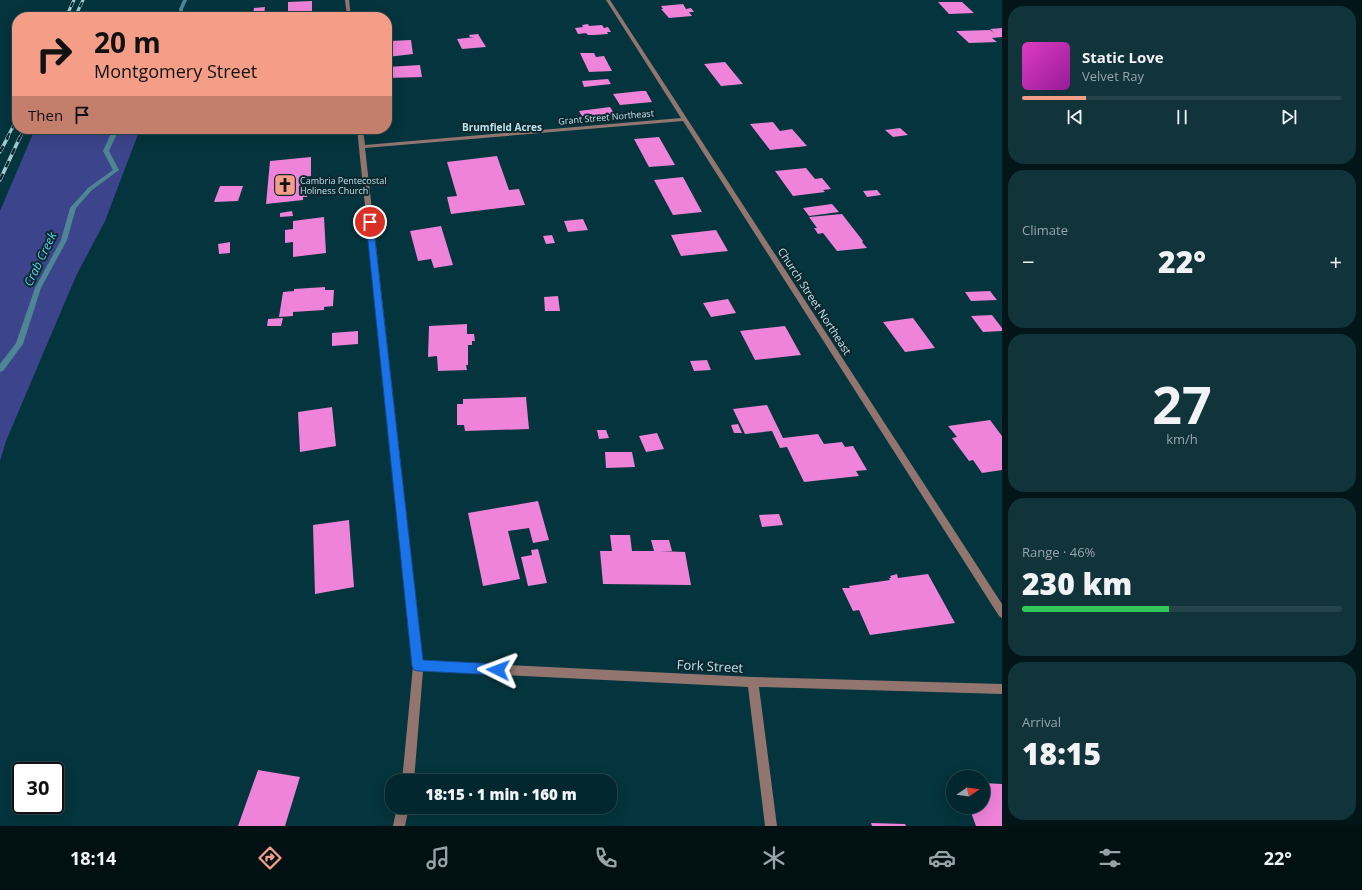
<!DOCTYPE html>
<html lang="en">
<head>
<meta charset="utf-8">
<style>
	:root { --surface:#03272e; --page:#11333a; --text:#f1f3f6; --muted:#97a5aa; --line:#24444a; --accent:#f49e88 }
	body { margin:0; font-family:"Open Sans",sans-serif; background:var(--page); color:var(--text); height:100vh; display:flex; flex-direction:column; font-size:15px; white-space:nowrap }
	* { box-sizing:border-box; margin:0 }
	p { font-size:13px; color:var(--muted) }
	.icon { flex:none; width:22px; height:22px; fill:none; stroke:currentColor; stroke-width:2; stroke-linecap:round; stroke-linejoin:round }
	.map { position:relative; flex:1; overflow:hidden }
	.drawer { display:flex; flex-direction:column; gap:6px; padding:6px; background:#021519; width:360px }
	.drawer>* { flex:none }
	.banner { position:absolute; left:12px; top:12px; width:380px; height:122px; border-radius:16px; box-shadow:0 4px 16px #0002,0 0 0 1px var(--line); background:#f49e88; color:#111; overflow:hidden }
	.needle { width:26px; rotate:77deg }
	.controls { position:absolute; left:946px; top:770px; display:grid; gap:8px }
	.controls a { display:grid; place-items:center; width:44px; height:44px; border-radius:50%; background:var(--surface); box-shadow:0 4px 16px #0002,0 0 0 1px var(--line); font-size:20px }
	.speed { position:absolute; left:12px; top:762px; display:flex; gap:8px; font-size:20px; font-weight:700; text-align:center }
	.speed>* { display:grid; place-content:center; width:52px; height:52px; border-radius:50%; background:var(--surface); box-shadow:0 4px 16px #0002,0 0 0 1px var(--line); line-height:1 }
	.speed .limit { border:2px solid #111; border-radius:6px; background:#fff; color:#111 }
	.pin { position:absolute; display:grid; place-items:center; width:34px; height:34px; color:#fff; margin:-17px; border:2px solid #fff; border-radius:50%; box-shadow:0 1px 4px #0007 }
	.me { position:absolute; width:44px; margin:-22px; rotate:273deg; stroke-linejoin:round; filter:drop-shadow(0 0 3px #0008) }
	.turn { display:flex; align-items:center; gap:14px; height:84px; padding:0 16px; font-size:18px }
	.turn .icon { width:52px; height:52px; stroke-width:2.5 }
	.turn b { display:block; font-size:28px; line-height:34px }
	.then { display:flex; align-items:center; height:38px; padding:0 16px; background:#0003; gap:8px; font-size:15px }
	.big { font-size:30px; font-weight:800; line-height:1.1 }
	.drawer .tile { flex:1; display:flex; flex-direction:column; justify-content:center; gap:6px; min-width:0; padding:0 14px; border-radius:16px; background:var(--page) }
	.drawer .dial { align-items:center; gap:0 }
	.dial b { font-size:52px; line-height:1 }
	.song { display:flex; align-items:center; gap:12px }
	.cover { width:48px; height:48px; border-radius:6px; background:linear-gradient(135deg,hsl(310 70% 55%),hsl(300 70% 35%)) }
	.played { height:4px; border-radius:2px; background:linear-gradient(90deg,var(--accent) 20%,var(--line) 20%) }
	.keys { display:flex; justify-content:space-around; direction:ltr }
	.heat { display:flex; justify-content:space-between; align-items:center; font-size:22px; direction:ltr }
	.charge { height:6px; border-radius:3px; background:linear-gradient(90deg,#34c759 46%,var(--line) 0) }
	.trip { position:absolute; left:385px; top:774px; width:232px; height:40px; border-radius:16px; background:var(--surface); box-shadow:0 4px 16px #0002,0 0 0 1px var(--line); font-weight:800; line-height:40px; text-align:center }
	.dock { display:flex; height:64px; justify-content:space-around; align-items:center; background:#011012; color:var(--muted) }
	.dock .icon { width:28px; height:28px }
	.dock .on { color:var(--accent) }
	.dock b { font-size:18px; color:var(--text) }
	main { display:flex; flex:1; min-height:0 }
	.map>svg:first-child { display:block }
</style>
</head>
<body>
<main>
<div class="map">
<svg width="1002" height="826" viewBox="0 0 1002 826">
	<rect width="100%" height="100%" fill="#04343d"/>
	<path fill="#3c458b" d="M35 129H140L105 221 76 276 6 441 0 461V211Z"/>
	<g fill="none" stroke-linecap="round" stroke-linejoin="round">
		<path fill="#4e8693" fill-rule="evenodd" d="M183 0H187L183 9V17H179V9Z
			M113 129H119L109 151 119 170 92 190 76 208 67 240 41 288 23 344 3 371 0 372V364L16 343 35 288 61 240 70 208 88 188 113 170 103 151Z"/>
	</g>
	<path fill="#ee83d9" d="M312 1V17H288V2Z
		M938 2H962L974 13 949 14Z
		M683 4 686 9 691 8 694 12H689L692 16 669 18 661 9H663L661 6Z
		M265 7 264 15H253L254 8Z
		M588 24 589 26 602 25 604 28 608 27 611 32H607L608 34 594 35H588L586 33 578 34 575 28 583 27 582 25Z
		M1002 28V37L992 38 997 42 969 43 956 31 990 30 994 33 990 29Z
		M478 34 486 47 462 49 457 39 475 37H470L469 35Z
		M411 40 413 54 387 57V48H390V41Z
		M580 53H594L596 57 604 56 612 71 589 72Z
		M725 62 743 84 721 86 704 64Z
		M420 65 422 77 387 78V67Z
		M608 79 611 84 584 87 582 81Z
		M641 91H646L652 102 620 105 613 94Z
		M610 107 616 116 584 120 579 111Z
		M773 122 780 131 792 129 807 146 770 150 750 124Z
		M900 128 908 135 893 137 885 130Z
		M300 129H325V131L300 134Z
		M659 137 675 165 649 167 634 139Z
		M497 156 509 190 519 189 525 205 451 214 447 197 457 196 447 162Z
		M311 157V176L303 177V192H307V197H303V200L266 204 270 161Z
		M806 168 815 179 822 178 831 189 823 190 825 192 793 196 775 171Z
		M683 177 702 212 673 215 654 180Z
		M220 186H243L238 201 214 202Z
		M877 190 881 195 867 197 863 191Z
		M832 204 839 212 809 216 803 208Z
		M292 211 293 216 280 217V213Z
		M842 214 863 241 862 242 867 248 837 251 823 233 818 234 814 228H817L809 217Z
		M324 217 326 253 293 257V242L285 243V230L293 229V221Z
		M583 219 588 230 568 232 564 221Z
		M441 226 453 265 434 268 431 259 418 261 410 231Z
		M716 230 728 251 681 256 671 235Z
		M552 235 555 243 546 244 543 236Z
		M230 242V253L219 254 218 244Z
		M325 287V290H334L333 306 324 307V310L293 312V316L279 317 283 292 294 291V289Z
		M990 291 997 300 971 301 965 292Z
		M558 296 560 311H545L544 297Z
		M728 299 736 313 711 317 703 303Z
		M992 315 1002 328V331L983 332 971 316Z
		M283 318 281 326H267L268 319Z
		M913 318 935 348 905 352 883 322Z
		M467 324V334H474L475 341H472V345H468V365H466L467 370 438 371 437 356 428 357 429 326Z
		M785 326 801 355 755 360 740 331Z
		M358 331V344L332 346V333Z
		M707 360 711 370 694 371 690 361Z
		M526 397 529 429 465 431 464 425H457V404H463V399Z
		M767 405 783 438 818 434 824 444 842 442 845 447 853 446 867 470 856 471 859 476 804 482 787 447 780 448 772 431 745 434 733 409Z
		M332 407 336 446 300 452 298 412Z
		M990 420 1002 436V470L982 473 973 460 969 461 952 438 957 437 948 426Z
		M738 424 742 433H734L731 425Z
		M597 430H606L609 438 599 439Z
		M657 433 664 449 646 452 639 436Z
		M605 452H632L635 467 606 468Z
		M538 501 549 540 533 543 529 528 508 531 520 579 483 586 468 513Z
		M779 514 783 525 762 527 759 515Z
		M349 520 354 587 315 594 313 525Z
		M610 535H630L632 551H654L651 540H669L672 551H660L685 552 691 585 603 584 600 551H612Z
		M538 549 547 583 528 586 521 557 532 555 531 550Z
		M897 574 898 578 928 574 955 623 870 635 859 610 853 611 842 588H850L849 586 890 580 889 578H891L890 576Z
		M258 770 300 777 285 826H238Z
		M983 783 1002 784V826H976L969 807H983Z
		M871 823 905 824 906 826H872Z"/>
	<g fill="none" stroke-linecap="round" stroke-linejoin="round">
		<path fill="#92756e" fill-rule="evenodd" d="M345 0H349L351 17H347Z
			M606 0H610L1002 604V618L999 616 683 121 365 148 423 661 753 677 1002 684V694L759 687 777 826H765L748 687 423 671 414 781H402L413 666 357 129H363L365 145 681 118Z
			M397 807H409L405 826H393Z"/>
		<g stroke="#a2cad4" stroke-width="3">
			<path id="rail-far1" d="M66 17 74 0
				M75 17 83 0
				M7 138 17 119
				M20 138 24 129"/>
		</g>
		<g stroke="#a2cad4" stroke-width="3.5">
			<path id="rail" d="M0 152 8 137
				M0 180 20 137"/>
		</g>
		<use href="#rail-far1" stroke="#0e282e" stroke-width="2" stroke-dasharray="5.5" stroke-linecap="butt"/>
		<use href="#rail" stroke="#0e282e" stroke-width="2.5" stroke-dasharray="7" stroke-linecap="butt"/>
	</g>
	<path fill="#1a73e8" stroke="#114b97" d="M370 220 373 222 423 660 498 664 502 666 503 670 502 674 498 675 418 671 414 670 412 666 366 222Z"/>
	<defs>
		<g id="church-square" transform="scale(1.15)"><rect x="-9" y="-9" width="18" height="18" rx="4" fill="#f49e88" stroke="#0e282e"/><path d="M-1.2-6h2.4v3.5h3.3v2.4h-3.3V6h-2.4V-.1h-3.3v-2.4h3.3Z" fill="#111"/></g>
	</defs>
	<g fill-rule="evenodd">
		<use href="#church-square" x="285" y="185"/>
	</g>
	<g text-anchor="middle" dominant-baseline="central" stroke-width="4" stroke-linejoin="round" paint-order="stroke">
		<g font-size="9" fill="#bce2ec" stroke="#0e282e">
			<text transform="translate(606 117) rotate(-5)">Grant Street Northeast</text>
		</g>
		<g font-size="9" fill="#bce2ec" stroke="#0e282e" text-anchor="start">
			<text x="300" y="180">Cambria Pentecostal<tspan x="300" dy="10">Holiness Church</tspan></text>
		</g>
		<g font-size="10" font-weight="bold" fill="#bce2ec" stroke="#0e282e">
			<text x="502" y="127">Brumfield Acres</text>
		</g>
		<g font-size="11" fill="#bce2ec" stroke="#0e282e">
			<text transform="translate(815 301) rotate(57)">Church Street Northeast</text>
		</g>
		<g font-size="12" font-style="italic" fill="#53d4f0" stroke="#0e282e">
			<text transform="translate(40 259) rotate(-64)">Crab Creek</text>
		</g>
		<g font-size="13" fill="#bce2ec" stroke="#0e282e">
			<text transform="translate(710 666) rotate(3)">Fork Street</text>
		</g>
	</g>
</svg>
<div class="controls">
<a><svg class="needle" viewBox="-14 -14 28 28"><path d="M0-13l5 13h-10z" fill="#e53935"/><path d="M0 13l5-13h-10z" fill="#97a5aa"/></svg></a>
</div>
<div class="speed"><div class="limit">30</div></div>
<div class="pin" style="left:370px;top:222px;background:#d93025"><svg class="icon" aria-label="arrive" viewBox="0 0 24 24"><path d="M6 21V4h12l-3 4 3 4H6"/></svg></div>
<svg class="me" style="left:498px;top:670px" viewBox="-20 -20 40 40"><path d="M0-17L14 15 0 8-14 15z" fill="#1a73e8" stroke="#fff" stroke-width="4"/></svg>
<div class="trip">18:15 · 1 min · 160 m</div>
<div class="banner">
<div class="turn"><svg class="icon" aria-label="right" viewBox="0 0 24 24"><path d="M7 20v-9h11M14 6l5 5-5 5"/></svg><div><b>20 m</b>Montgomery Street</div></div>
<div class="then">Then<svg class="icon" aria-label="arrive" viewBox="0 0 24 24"><path d="M6 21V4h12l-3 4 3 4H6"/></svg></div>
</div>
</div>
<section class="drawer">
<div class="tile">
<div class="song"><i class="cover"></i><div><b>Static Love</b><p>Velvet Ray</p></div></div>
<div class="played"></div>
<div class="keys"><svg class="icon" aria-label="previous" viewBox="0 0 24 24"><path d="M18 5L8 12l10 7zM5 5v14"/></svg><svg class="icon" aria-label="pause" viewBox="0 0 24 24"><path d="M8 5v14M16 5v14"/></svg><svg class="icon" aria-label="next" viewBox="0 0 24 24"><path d="M6 5l10 7-10 7zM19 5v14"/></svg></div>
</div>
<div class="tile"><p>Climate</p>
<div class="heat"><a>−</a><b class="big">22°</b><a>+</a></div>
</div>
<div class="tile dial"><b>27</b><p>km/h</p></div>
<div class="tile"><p>Range · 46%</p><b class="big">230 km</b><div class="charge"></div></div>
<div class="tile"><p>Arrival</p><b class="big">18:15</b></div>
</section>
</main>
<nav class="dock">
<b>18:14</b>
<svg class="icon on" aria-label="directions" viewBox="0 0 24 24"><path d="M12 3l9 9-9 9-9-9zM9 14v-3h6M13 9l2 2-2 2"/></svg>
<svg class="icon" aria-label="music" viewBox="0 0 24 24"><path d="M9 18V5l10-2v13"/><circle cx="6" cy="18" r="3"/><circle cx="16" cy="16" r="3"/></svg>
<svg class="icon" aria-label="phone" viewBox="0 0 24 24"><path d="M5 4h4l2 5-3 2q2 4 5 5l2-3 5 2v4C11 20 4 13 5 4z"/></svg>
<svg class="icon" aria-label="climate" viewBox="0 0 24 24"><path d="M12 3v18M4 7l16 10M4 17L20 7"/></svg>
<svg class="icon" aria-label="car" viewBox="0 0 24 24"><path d="M5 17H2v-5l4-1 3-4h7l3 4 3 1v5h-3M9 17h6M6 11h13"/><circle cx="7" cy="17" r="2"/><circle cx="17" cy="17" r="2"/></svg>
<svg class="icon" aria-label="filters" viewBox="0 0 24 24"><path d="M4 7h16M4 17h16"/><circle cx="9" cy="7" r="2"/><circle cx="15" cy="17" r="2"/></svg>
<b>22°</b>
</nav>
</body>
</html>
